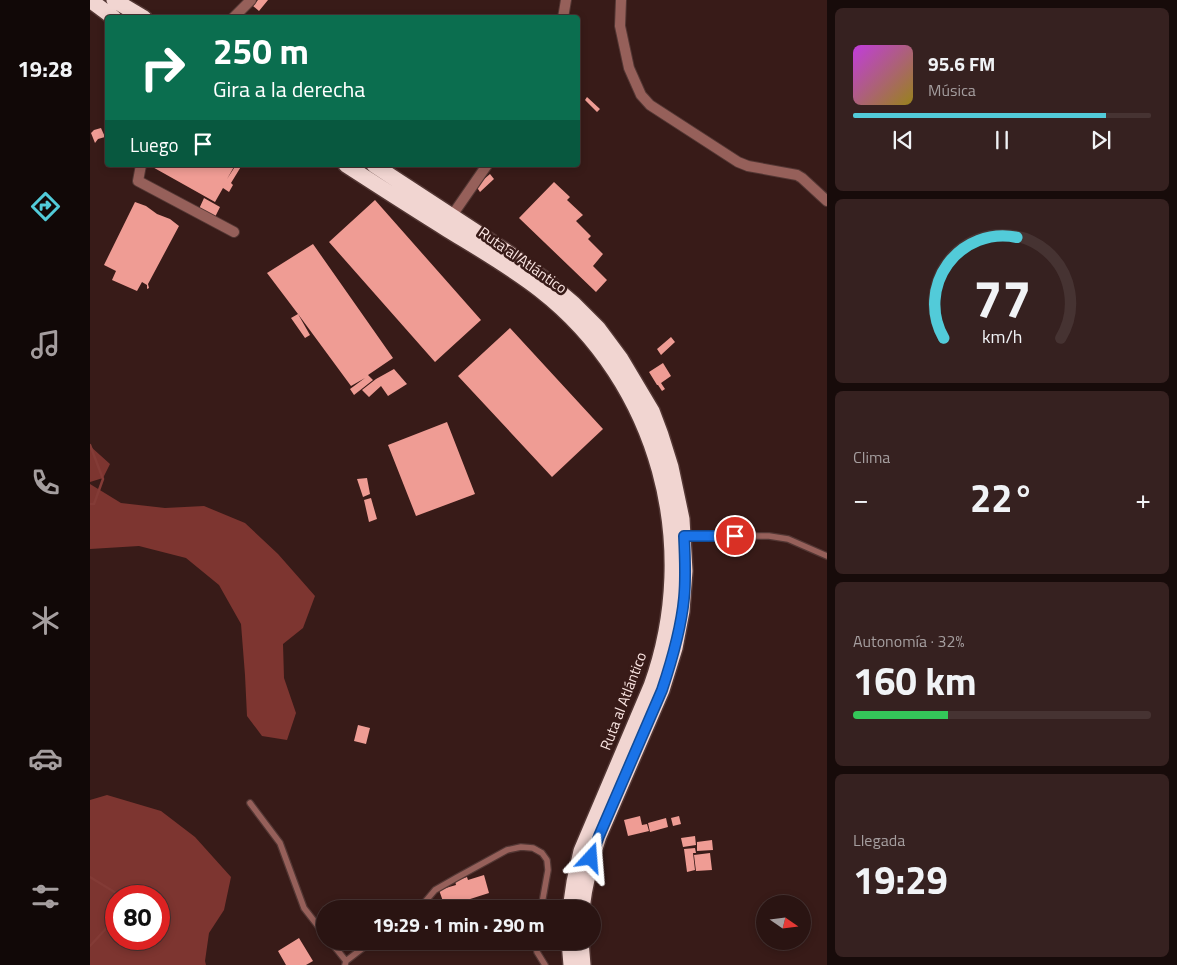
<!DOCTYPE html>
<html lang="es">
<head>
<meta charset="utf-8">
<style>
	:root { --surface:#2a1412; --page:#362120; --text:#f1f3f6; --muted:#a59e9f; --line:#463332; --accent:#52cbd9 }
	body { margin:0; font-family:"Titillium Web",sans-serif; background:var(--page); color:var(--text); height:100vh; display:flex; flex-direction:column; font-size:19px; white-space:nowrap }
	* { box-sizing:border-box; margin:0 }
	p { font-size:16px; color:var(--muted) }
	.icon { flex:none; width:28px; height:28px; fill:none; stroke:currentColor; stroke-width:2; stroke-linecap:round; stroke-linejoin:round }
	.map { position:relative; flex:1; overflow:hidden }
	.sheet { display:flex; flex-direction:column; gap:8px; padding:8px; background:#170b0a; width:350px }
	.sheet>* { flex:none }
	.top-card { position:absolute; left:15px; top:15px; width:475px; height:152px; border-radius:5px; box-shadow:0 2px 8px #0003,0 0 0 1px var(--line); background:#0b6e4f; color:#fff; overflow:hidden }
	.needle { width:32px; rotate:104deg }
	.tools { position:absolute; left:666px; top:895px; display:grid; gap:10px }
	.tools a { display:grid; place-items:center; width:55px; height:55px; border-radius:50%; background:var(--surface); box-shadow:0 2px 8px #0003,0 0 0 1px var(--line); font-size:25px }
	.speed { position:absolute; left:15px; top:885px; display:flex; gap:10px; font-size:25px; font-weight:700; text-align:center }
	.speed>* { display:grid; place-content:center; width:65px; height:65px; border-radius:50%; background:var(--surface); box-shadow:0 2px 8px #0003,0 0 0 1px var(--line); line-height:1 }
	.speed .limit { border:8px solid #d22; background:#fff; color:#111 }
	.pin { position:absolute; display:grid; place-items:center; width:42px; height:42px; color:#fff; margin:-21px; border:2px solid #fff; border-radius:50%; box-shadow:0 1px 5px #0007 }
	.me { position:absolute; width:55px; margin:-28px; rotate:19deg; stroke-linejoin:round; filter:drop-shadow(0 0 4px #0008) }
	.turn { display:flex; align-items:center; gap:18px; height:105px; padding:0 25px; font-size:22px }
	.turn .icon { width:65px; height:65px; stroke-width:2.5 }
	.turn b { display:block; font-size:35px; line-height:42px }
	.then { display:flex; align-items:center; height:48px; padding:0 25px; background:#0003; gap:10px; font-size:19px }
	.big { font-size:38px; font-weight:700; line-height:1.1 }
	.sheet .card { flex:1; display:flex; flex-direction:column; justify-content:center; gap:8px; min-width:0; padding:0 18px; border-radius:8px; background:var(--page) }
	.sheet .dial { align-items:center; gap:0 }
	.dial svg { height:130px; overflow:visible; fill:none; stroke:var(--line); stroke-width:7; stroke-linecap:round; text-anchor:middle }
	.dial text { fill:var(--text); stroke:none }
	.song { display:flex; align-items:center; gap:15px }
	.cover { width:60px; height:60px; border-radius:8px; background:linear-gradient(135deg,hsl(290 70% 55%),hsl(50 70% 35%)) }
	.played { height:5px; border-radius:2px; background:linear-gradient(90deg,var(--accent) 85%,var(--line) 85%) }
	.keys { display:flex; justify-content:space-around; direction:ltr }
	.heat { display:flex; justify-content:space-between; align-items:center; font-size:28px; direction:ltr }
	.charge { height:8px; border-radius:4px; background:linear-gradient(90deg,#34c759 32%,var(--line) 0) }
	.trip { position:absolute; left:226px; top:900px; width:285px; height:50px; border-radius:25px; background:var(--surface); box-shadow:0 2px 8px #0003,0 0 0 1px var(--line); font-weight:700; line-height:50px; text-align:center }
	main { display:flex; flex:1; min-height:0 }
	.menu { display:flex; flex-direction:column; width:90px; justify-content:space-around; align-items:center; background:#110807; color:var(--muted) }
	.menu .icon { width:35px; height:35px }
	.menu .active { color:var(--accent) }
	.menu b { font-size:22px; color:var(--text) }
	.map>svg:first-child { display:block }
</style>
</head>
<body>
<main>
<nav class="menu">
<b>19:28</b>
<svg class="icon active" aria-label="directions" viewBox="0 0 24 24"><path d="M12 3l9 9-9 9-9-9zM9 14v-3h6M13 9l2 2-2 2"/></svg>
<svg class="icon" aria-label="music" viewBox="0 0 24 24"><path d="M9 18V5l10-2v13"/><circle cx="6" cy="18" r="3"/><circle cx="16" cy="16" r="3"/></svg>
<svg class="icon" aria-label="phone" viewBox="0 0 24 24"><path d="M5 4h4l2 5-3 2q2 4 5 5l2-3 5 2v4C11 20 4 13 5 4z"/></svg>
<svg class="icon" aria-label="climate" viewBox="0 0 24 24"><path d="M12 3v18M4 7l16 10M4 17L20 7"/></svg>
<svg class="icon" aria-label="car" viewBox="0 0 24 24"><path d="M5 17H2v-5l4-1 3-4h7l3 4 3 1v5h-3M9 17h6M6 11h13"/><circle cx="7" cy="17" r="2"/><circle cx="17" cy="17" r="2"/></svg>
<svg class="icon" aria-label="filters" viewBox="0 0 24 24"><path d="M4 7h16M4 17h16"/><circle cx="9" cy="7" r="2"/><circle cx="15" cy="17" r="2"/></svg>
</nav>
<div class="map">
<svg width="737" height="965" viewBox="0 0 737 965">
	<rect width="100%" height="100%" fill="#381b18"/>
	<path fill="#7d3530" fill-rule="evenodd" d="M0 446 20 464 13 478 0 482Z
		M0 484 31 503 75 508 114 506 155 523 188 554 225 596 213 628 193 644 194 678 206 713 197 740 172 736 157 716 155 675 151 624 129 585 96 558 49 546 0 549Z
		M17 795 71 811 105 837 141 877 134 910 119 933 115 961 116 965H0V800ZM69 896V939H26V896Z"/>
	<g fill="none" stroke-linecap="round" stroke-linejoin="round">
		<path stroke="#833b36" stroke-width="2.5" d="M0 445 13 479 4 504H0
			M0 877 26 893 23 921 0 946"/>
	</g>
	<path fill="#ef9c94" d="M168 0H178L169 11 163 6Z
		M497 97 510 109 507 112 495 100Z
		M11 128 15 137 8 139 5 143 1 133 4 130Z
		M59 165H145L137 179 146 165H152L141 183 143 185 139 192 133 188 125 202Z
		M400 174 404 179 390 192 386 186Z
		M464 182 480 197 477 200 493 215 486 221 501 236 498 239 513 254 503 266 517 280 506 292 429 218Z
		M114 198 130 207 125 217 109 209Z
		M285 200 391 320 345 362 239 242Z
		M45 202 56 206 67 214 80 219 89 226 58 284 59 288 57 289V285L52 282 47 291 22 280 26 271 14 265Z
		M223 244 303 358 278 375 283 380 264 395 260 389 275 378 261 386 208 314 220 335 215 338 201 318 208 314 177 273Z
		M420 328 513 429 462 477 368 376Z
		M581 337 585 342 571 355 567 349Z
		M573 363 581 376 571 383 575 389 572 391 568 385H567L559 372Z
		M304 369 317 384 298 396 291 386 279 397 272 390 286 379Z
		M357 422 385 494 326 516 298 445Z
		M277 478 280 494 273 497 267 479Z
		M281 498 287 519 279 522 274 500Z
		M268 725 280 728 276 744 264 741Z
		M550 816 552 825 557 824 559 831 538 836 534 820Z
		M589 816 591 824 583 826 581 818Z
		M576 818 578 827 560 832 558 823Z
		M605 836 606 845 593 847 591 838Z
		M622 840 623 850 607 851V842Z
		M605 848 606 853H603L605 870 597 872 594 849Z
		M620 853 622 870 606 871 604 855Z
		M394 875 399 893 355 907 349 890 366 885 365 881 377 877 378 880Z
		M209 938 223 961 216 965H196L188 951Z"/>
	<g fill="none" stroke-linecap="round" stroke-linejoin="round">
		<g stroke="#533734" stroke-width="8">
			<path id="lane" d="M594 536H679L698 539 737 556
				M160 803 190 843 214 908 235 935
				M329 909 345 890 366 878 417 850 431 847 443 848 452 853 457 860 458 870 451 909
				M240 941 256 961
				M446 941 447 952 455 965
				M255 965 256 961 282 941"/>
		</g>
		<g stroke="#533734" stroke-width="12">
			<path id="street" d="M531 0 530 26 539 68 551 95 560 105 648 162 658 166 707 175 712 178 737 201
				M143 18 161 0
				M473 18 476 0
				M51 165 48 181 144 232
				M361 217 397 165"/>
		</g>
		<g stroke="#533734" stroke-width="18">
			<path id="highway" d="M0 0 24 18
				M24 0 54 18
				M256 165C290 187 324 209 358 230 389 249 422 268 450 290 569 383 612 545 561 686L491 851 484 882 480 909
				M284 165 423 256 457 281 484 304 508 328 531 359 562 411 571 435 581 467 592 519 595 571 592 611 585 648 572 690 509 836C501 860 495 883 492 909
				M479 941 481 965
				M491 941 493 965"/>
		</g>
		<use href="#lane" stroke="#96605a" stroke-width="5.5"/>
		<use href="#street" stroke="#96605a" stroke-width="10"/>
		<use href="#highway" stroke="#f1d5d1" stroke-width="15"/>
	</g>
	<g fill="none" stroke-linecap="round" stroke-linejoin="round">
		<g stroke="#114b97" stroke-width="12">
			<path id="route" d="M501 858 509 836 572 690C582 660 591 630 594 598 596 578 595 556 594 536H645"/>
		</g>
		<use href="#route" stroke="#1a73e8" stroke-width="9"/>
	</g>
	<g text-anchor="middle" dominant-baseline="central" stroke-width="5" stroke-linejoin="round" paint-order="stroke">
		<g font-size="15" fill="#fbe6e3" stroke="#381b18">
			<text transform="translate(433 260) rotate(35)">Ruta al Atlántico</text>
			<text transform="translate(533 701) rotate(-69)">Ruta al Atlántico</text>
		</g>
	</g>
</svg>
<div class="tools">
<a><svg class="needle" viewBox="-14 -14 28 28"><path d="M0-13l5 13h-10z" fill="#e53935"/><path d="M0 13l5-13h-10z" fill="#a59e9f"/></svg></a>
</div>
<div class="speed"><div class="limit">80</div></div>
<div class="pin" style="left:645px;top:536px;background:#d93025"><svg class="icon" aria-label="arrive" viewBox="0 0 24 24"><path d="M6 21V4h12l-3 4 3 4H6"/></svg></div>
<svg class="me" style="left:501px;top:858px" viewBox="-20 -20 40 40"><path d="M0-17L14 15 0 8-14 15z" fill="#1a73e8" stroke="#fff" stroke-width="4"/></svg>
<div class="trip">19:29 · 1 min · 290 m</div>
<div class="top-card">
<div class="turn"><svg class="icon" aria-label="right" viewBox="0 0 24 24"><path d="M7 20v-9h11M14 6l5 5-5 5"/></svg><div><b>250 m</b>Gira a la derecha</div></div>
<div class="then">Luego<svg class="icon" aria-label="arrive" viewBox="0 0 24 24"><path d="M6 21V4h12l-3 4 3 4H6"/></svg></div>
</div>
</div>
<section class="sheet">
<div class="card">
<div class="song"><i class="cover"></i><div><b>95.6 FM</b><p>Música</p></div></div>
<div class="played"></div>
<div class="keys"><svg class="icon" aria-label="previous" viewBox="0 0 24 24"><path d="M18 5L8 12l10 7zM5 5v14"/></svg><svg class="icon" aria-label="pause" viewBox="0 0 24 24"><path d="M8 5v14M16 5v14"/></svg><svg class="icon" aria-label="next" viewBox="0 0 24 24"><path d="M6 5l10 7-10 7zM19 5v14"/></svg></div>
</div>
<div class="card dial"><svg viewBox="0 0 100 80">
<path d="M14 69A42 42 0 1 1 86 69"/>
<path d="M14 69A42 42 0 0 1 59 7" stroke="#52cbd9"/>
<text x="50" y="56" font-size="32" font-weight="700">77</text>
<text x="50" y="72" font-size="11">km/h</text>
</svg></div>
<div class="card"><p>Clima</p>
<div class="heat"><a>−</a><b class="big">22°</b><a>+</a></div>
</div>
<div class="card"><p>Autonomía · 32%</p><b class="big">160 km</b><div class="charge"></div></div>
<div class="card"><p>Llegada</p><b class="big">19:29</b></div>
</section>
</main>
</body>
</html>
